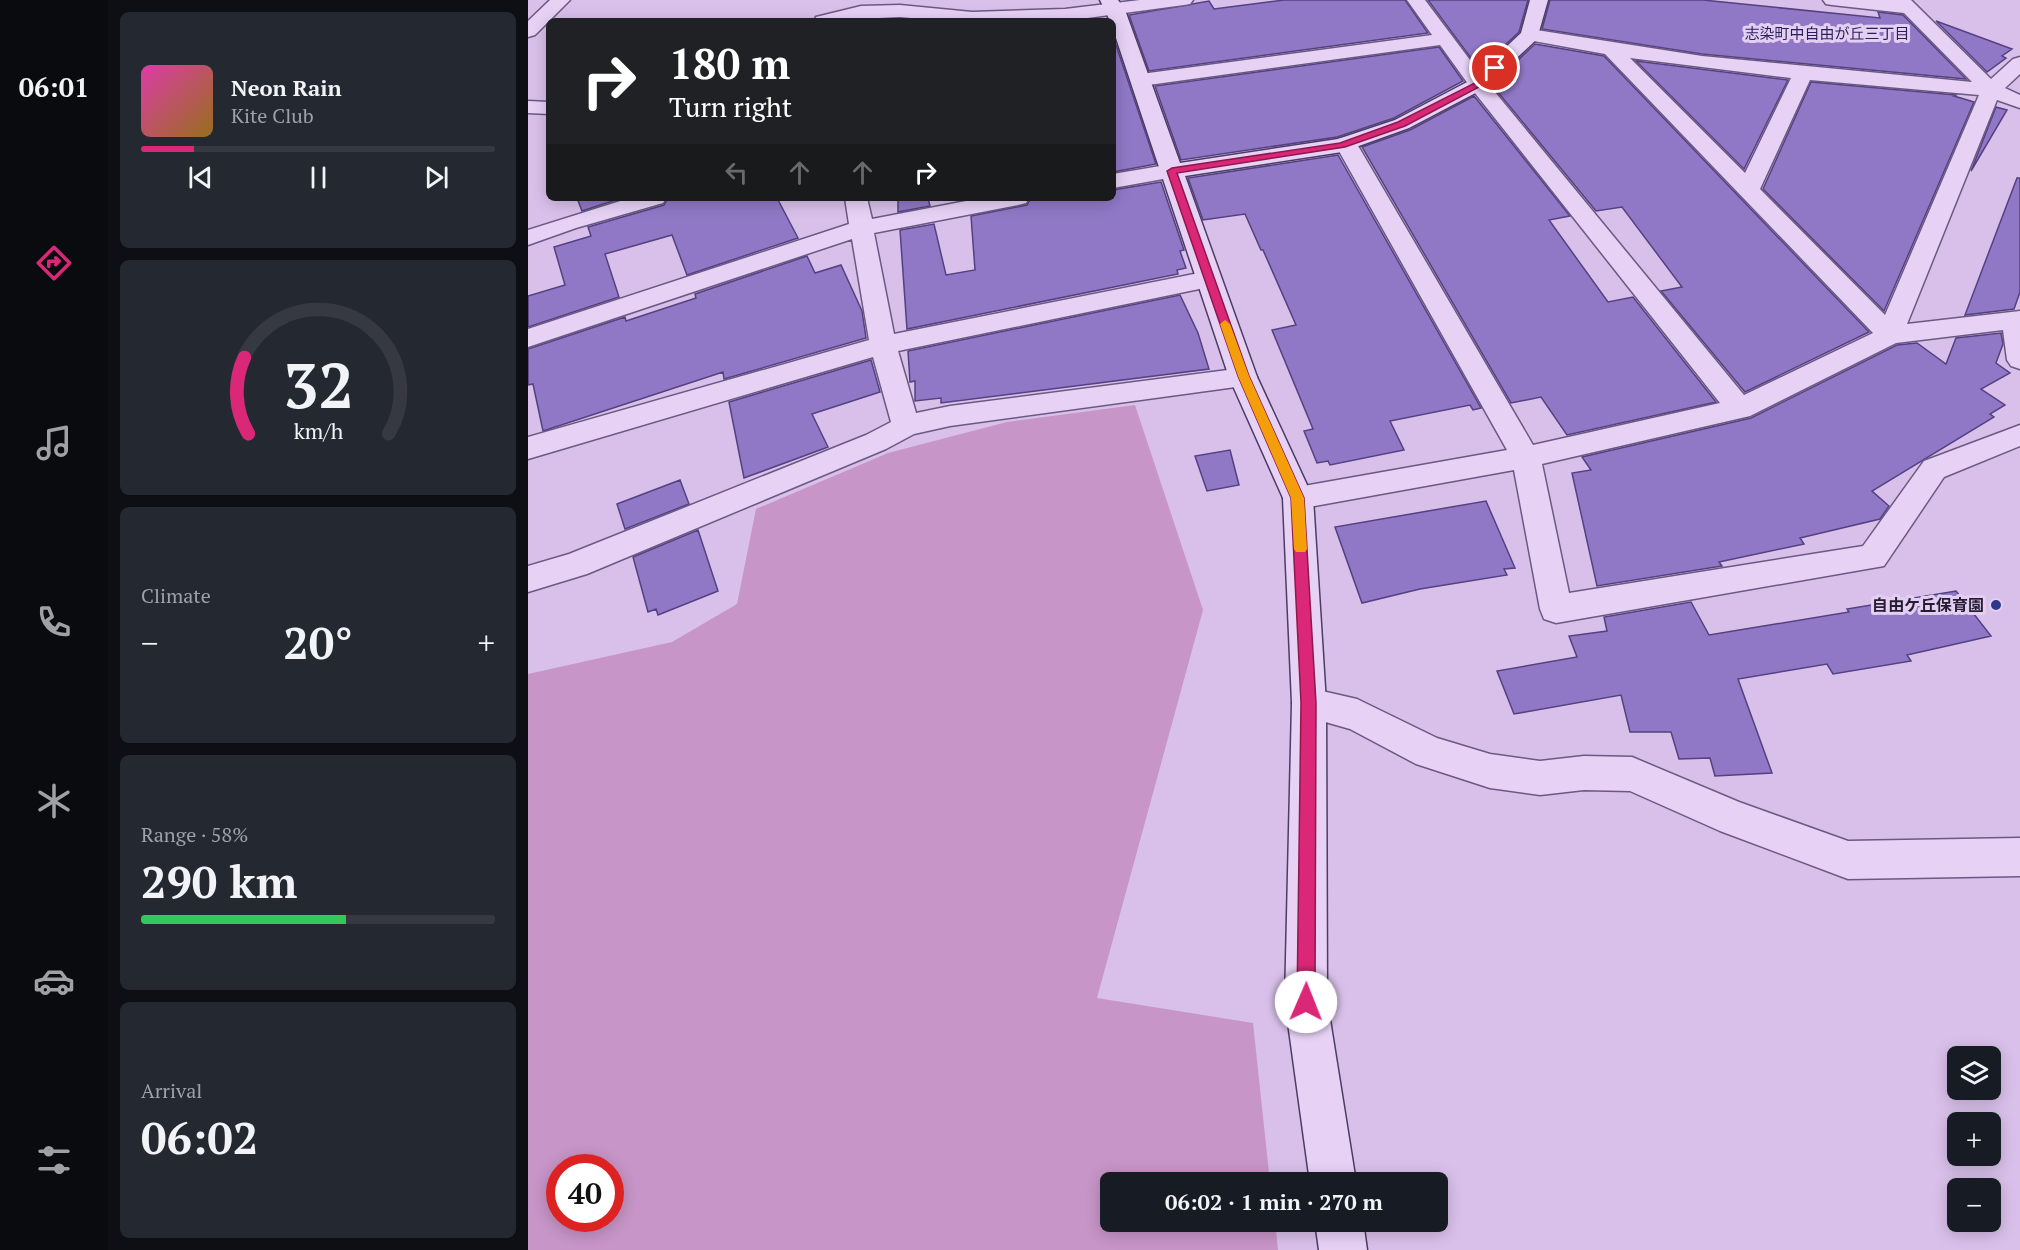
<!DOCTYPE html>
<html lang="en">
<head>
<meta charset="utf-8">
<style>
	:root { --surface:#171b24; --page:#242831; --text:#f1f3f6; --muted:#9ea1a6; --line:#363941; --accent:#db2777 }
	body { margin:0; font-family:"PT Serif","Noto Sans JP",serif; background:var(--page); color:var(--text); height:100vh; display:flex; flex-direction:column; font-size:22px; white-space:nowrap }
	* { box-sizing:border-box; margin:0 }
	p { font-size:20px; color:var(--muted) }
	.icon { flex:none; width:33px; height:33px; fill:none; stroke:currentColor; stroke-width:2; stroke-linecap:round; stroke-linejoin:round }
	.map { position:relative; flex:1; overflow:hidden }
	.sheet { display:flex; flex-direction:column; gap:12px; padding:12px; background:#0d0f14; width:420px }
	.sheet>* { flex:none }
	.banner { position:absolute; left:18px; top:18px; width:570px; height:183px; border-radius:9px; box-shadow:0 3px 15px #0003; background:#202124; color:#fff; overflow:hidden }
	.fabs { position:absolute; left:1419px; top:1046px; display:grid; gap:12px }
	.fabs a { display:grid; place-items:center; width:54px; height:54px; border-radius:9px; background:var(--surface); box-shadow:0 3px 15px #0003; font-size:30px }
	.speed { position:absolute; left:18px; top:1154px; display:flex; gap:12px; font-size:30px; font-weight:700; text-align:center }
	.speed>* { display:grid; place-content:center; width:78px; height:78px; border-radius:50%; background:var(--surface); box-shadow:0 3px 15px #0003; line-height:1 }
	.speed .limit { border:9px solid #d22; background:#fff; color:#111 }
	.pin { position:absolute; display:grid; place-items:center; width:51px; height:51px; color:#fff; margin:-26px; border:3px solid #fff; border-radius:50%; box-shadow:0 2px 6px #0007 }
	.me { position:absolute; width:66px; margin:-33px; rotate:1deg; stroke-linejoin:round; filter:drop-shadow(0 0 4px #0008) }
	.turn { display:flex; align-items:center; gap:21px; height:126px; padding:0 24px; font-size:27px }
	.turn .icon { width:78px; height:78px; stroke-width:2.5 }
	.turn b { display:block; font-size:42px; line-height:51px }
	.lanes { display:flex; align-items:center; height:57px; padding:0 24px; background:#0003; justify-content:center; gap:30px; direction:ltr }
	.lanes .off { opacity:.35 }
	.big { font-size:45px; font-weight:700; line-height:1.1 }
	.sheet .card { flex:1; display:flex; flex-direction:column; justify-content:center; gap:9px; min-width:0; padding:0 21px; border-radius:9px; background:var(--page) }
	.sheet .dial { align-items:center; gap:0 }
	.dial svg { height:156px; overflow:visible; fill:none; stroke:var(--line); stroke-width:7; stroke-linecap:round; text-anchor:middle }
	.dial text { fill:var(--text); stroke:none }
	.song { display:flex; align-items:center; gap:18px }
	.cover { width:72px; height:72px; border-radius:9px; background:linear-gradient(135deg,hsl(320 70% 55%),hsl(40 70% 35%)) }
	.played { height:6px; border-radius:3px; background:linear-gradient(90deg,var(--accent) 15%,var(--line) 15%) }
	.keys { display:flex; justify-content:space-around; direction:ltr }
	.heat { display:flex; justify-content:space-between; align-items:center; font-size:33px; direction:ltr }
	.charge { height:9px; border-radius:4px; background:linear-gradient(90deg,#34c759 58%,var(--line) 0) }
	.trip { position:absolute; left:572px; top:1172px; width:348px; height:60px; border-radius:9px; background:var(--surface); box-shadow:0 3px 15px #0003; font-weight:700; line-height:60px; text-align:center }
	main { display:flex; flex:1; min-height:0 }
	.dock { display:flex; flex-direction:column; width:108px; justify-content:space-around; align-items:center; background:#090b0e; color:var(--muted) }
	.dock .icon { width:42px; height:42px }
	.dock .selected { color:var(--accent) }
	.dock b { font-size:27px; color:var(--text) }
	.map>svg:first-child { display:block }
</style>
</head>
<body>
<main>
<nav class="dock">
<b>06:01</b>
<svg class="icon selected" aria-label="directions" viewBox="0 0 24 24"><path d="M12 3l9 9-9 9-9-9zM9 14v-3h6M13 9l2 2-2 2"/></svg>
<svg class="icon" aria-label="music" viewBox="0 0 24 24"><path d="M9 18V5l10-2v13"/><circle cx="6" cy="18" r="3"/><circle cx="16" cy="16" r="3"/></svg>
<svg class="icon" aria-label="phone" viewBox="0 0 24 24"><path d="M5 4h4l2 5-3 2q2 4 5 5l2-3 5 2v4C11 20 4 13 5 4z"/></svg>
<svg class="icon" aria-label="climate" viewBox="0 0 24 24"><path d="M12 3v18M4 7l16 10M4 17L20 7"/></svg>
<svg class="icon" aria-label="car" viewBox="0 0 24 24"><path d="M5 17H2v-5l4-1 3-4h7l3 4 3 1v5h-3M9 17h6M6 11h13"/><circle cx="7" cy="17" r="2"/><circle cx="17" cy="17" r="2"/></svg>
<svg class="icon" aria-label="filters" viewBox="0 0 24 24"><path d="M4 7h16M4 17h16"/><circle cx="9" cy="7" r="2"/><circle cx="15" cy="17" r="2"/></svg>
</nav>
<section class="sheet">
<div class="card">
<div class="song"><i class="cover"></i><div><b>Neon Rain</b><p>Kite Club</p></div></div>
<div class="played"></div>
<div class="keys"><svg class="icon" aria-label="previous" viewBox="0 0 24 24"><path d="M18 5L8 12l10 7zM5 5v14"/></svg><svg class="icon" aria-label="pause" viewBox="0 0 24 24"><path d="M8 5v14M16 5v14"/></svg><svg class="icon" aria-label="next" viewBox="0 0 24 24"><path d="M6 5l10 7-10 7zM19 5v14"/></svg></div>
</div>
<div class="card dial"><svg viewBox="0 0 100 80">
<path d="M14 69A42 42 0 1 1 86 69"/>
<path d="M14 69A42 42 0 0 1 12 30" stroke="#db2777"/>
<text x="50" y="56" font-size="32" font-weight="700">32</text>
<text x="50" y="72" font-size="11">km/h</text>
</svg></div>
<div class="card"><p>Climate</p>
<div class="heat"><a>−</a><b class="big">20°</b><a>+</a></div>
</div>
<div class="card"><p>Range · 58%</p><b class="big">290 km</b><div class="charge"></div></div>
<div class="card"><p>Arrival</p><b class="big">06:02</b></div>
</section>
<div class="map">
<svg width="1492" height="1250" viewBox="0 0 1492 1250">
	<rect width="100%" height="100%" fill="#d9c0ea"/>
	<path fill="#c795c7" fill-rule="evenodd" d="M607 405 675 610 569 998 725 1023 742 1182H582V1221H747L750 1250H0V674L144 642 209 604 228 509 360 453 479 422ZM32 1167H82V1218H32Z"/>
	<path fill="#9078c6" stroke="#534180" stroke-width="1.5" d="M756 0H877L900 33 621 71 601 15 681 1 686 9Z
		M900 0H1000L991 32 951 69Z
		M1022 0H1175L1352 18 1350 12 1375 15 1438 79 1174 54 1014 29Z
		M1408 21 1484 49 1474 56 1478 58 1459 72Z
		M585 36 628 164 585 172Z
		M1007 44 1076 56 1341 332 1217 392 1133 291 1154 287 1094 207 1068 211 964 85Z
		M911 47 935 81 866 118 809 137 653 160 627 86Z
		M1108 61 1260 80 1216 169Z
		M1283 82 1428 95 1426 96 1446 102 1356 311 1235 189Z
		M946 96 1042 216 1021 220 1080 302 1105 297 1188 402 1039 435 1013 397 983 403 834 147 882 130Z
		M1468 107 1479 110 1443 171Z
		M810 155 953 408 945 410 942 405 862 421 876 450 802 465 800 461 789 463 776 431 785 429 744 330 768 325 735 250H733L717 214 675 220 660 178Z
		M1489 178H1492V292L1486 309 1437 315Z
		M633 182 656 250 652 251 658 268 649 270 650 274 379 329 372 230 406 224 418 275 447 270 443 216 499 205 503 198H585V190Z
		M49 198H94L54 211Z
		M140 198H249L270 238 159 275 144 235 77 254 91 297 0 327V296L37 285 26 247 63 236 60 227 136 205Z
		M370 198H400L402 206 370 212Z
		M279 256 287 273 313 265 334 311 338 338 196 379 195 372 15 431 5 384 0 385V349L97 317 98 321 168 298 167 294Z
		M652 295 670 333 681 369 413 403V398L387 401V381L382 382 380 351Z
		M1473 333 1475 344 1468 363 1482 373 1453 389 1477 405 1462 414 1466 417 1344 491 1361 506 1352 519 1272 538 1276 544 1191 562 1194 566 1069 586 1044 473 1063 470 1054 457 1223 418 1369 345 1389 343 1418 364 1428 338Z
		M343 360 352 392 284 414 300 447 216 478 201 402Z
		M702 450 711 485 679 491 667 456Z
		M152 480 161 504 97 529 89 504Z
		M958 501 987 568 976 569 979 575 892 589 834 603 807 527Z
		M170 530 190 591 130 615 128 609 120 612 105 557Z
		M1428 591 1463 636 1379 655 1383 661 1305 674 1299 664 1210 679 1244 773 1187 776 1182 758 1151 759 1143 732H1102L1093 695 986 714 969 671 1049 657 1041 636 1079 631 1076 617 1163 602 1181 635 1321 612 1319 609Z"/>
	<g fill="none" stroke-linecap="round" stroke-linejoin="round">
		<g stroke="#6a5982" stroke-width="3">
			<path id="street" d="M22 0H42L7 35 0 37V21Z
				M612 0H665L662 4 656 5 537 21H417L372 17 286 21 288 17 333 6 372 5 444 12 537 9Z
				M879 0H897L957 80 1216 395 1345 333 1077 54 995 39 992 35 995 31 1002 29 1174 56 1444 82 1376 13 1304 5 1298 4 1295 0H1383L1463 79 1485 59 1492 57V74L1477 88 1492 95V108L1469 100 1379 324 1492 311V369L1483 366 1479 360 1475 330 1368 343 1222 416 1014 464 1041 593 1335 546 1396 461 1492 425V446L1416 477 1356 566 1028 623 1016 619 1012 609 986 470 770 509 759 506 755 498 759 490 770 487 979 450 807 144 810 139 818 137 826 139 829 144 1005 445 1192 403 943 88 912 45 613 86 606 84 603 80 606 76 613 74 904 35ZM1102 58 1263 78 1217 173ZM1282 80 1451 95 1357 315 1232 189Z
				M0 101 21 102V114L0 113Z
				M644 164 652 166 655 171 652 176 585 188V174Z
				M102 198H138L135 203 48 228 0 245V230Z
				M317 198H339L344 219 454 198H501L498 203 490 205 346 233 366 334 681 271 690 273 693 279 690 285 681 287 370 351 388 413 422 406 715 368 725 370 729 377 725 384 715 386 422 426 386 434 358 449 59 574 0 592V566L41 554 338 435 363 422 345 357 0 459V437L341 340 324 239 0 347V329L321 224Z
				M781 688 829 699 909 738 962 754 1012 761 1056 756 1104 757 1211 802 1320 841 1492 838V876L1320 879 1192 831 1102 791 1056 790 1012 795 962 788 888 764 822 729 769 714 764 703 769 692Z"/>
		</g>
		<g stroke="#4c3d64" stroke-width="3">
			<path id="secondary" d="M572 0H590L597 10 652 163 810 139 867 120 943 80 993 33 1002 0H1020L1009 39 957 88 881 128 814 152 657 176 729 377 785 498 798 703 799 1001 828 1182H782L757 1001 764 703 755 498 701 377 585 29V21H582Z
				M787 1221H835L839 1250H791Z"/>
		</g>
		<use href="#street" fill="#e7d2f6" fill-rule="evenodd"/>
		<use href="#secondary" fill="#e7d2f6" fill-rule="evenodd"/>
	</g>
	<path fill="#db2777" stroke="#8e194d" stroke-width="1.5" d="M967 65 971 68 970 70 953 86 877 126 817 147 649 173 721 376 776 498 788 703 787 1002 784 1008 778 1010 772 1008 769 1002 773 703 763 498 710 376 639 171 644 168 812 143 870 122 947 83Z"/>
	<path fill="#f59e0b" d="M697 320 702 324 721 376 776 498 779 549 777 552H768L766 549 763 498 710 376 692 324Z"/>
	<circle fill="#2d388d" stroke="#e4cff2" stroke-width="2" cx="1468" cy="605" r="6"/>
	<g text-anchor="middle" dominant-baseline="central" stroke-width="6" stroke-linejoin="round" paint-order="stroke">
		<g font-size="15" fill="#251f5c" stroke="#e4cff2">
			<text x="1299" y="33">志染町中自由が丘三丁目</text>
		</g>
		<g font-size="16" font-weight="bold" fill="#251d33" stroke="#e4cff2" text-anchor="end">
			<text x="1456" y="605">自由ケ丘保育園</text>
		</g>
	</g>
</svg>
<div class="fabs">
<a><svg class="icon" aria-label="layers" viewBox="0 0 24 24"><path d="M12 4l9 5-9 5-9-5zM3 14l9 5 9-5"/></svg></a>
<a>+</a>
<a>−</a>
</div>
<div class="speed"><div class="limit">40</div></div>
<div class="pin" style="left:967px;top:68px;background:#d93025"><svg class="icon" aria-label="arrive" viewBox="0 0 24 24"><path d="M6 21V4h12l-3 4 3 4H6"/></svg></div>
<svg class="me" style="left:778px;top:1002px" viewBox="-20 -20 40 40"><circle r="19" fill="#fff"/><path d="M0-13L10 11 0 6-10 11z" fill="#db2777"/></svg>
<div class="trip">06:02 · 1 min · 270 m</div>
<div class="banner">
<div class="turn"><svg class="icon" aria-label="right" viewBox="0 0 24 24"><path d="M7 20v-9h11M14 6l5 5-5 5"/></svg><div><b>180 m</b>Turn right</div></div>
<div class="lanes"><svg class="icon off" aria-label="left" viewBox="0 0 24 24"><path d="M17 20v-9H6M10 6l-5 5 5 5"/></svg><svg class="icon off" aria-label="ahead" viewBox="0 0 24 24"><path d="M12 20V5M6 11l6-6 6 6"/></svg><svg class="icon off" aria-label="ahead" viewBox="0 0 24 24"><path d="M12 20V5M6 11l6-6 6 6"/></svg><svg class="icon" aria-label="right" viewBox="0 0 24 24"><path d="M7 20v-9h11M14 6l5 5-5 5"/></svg></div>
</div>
</div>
</main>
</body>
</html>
